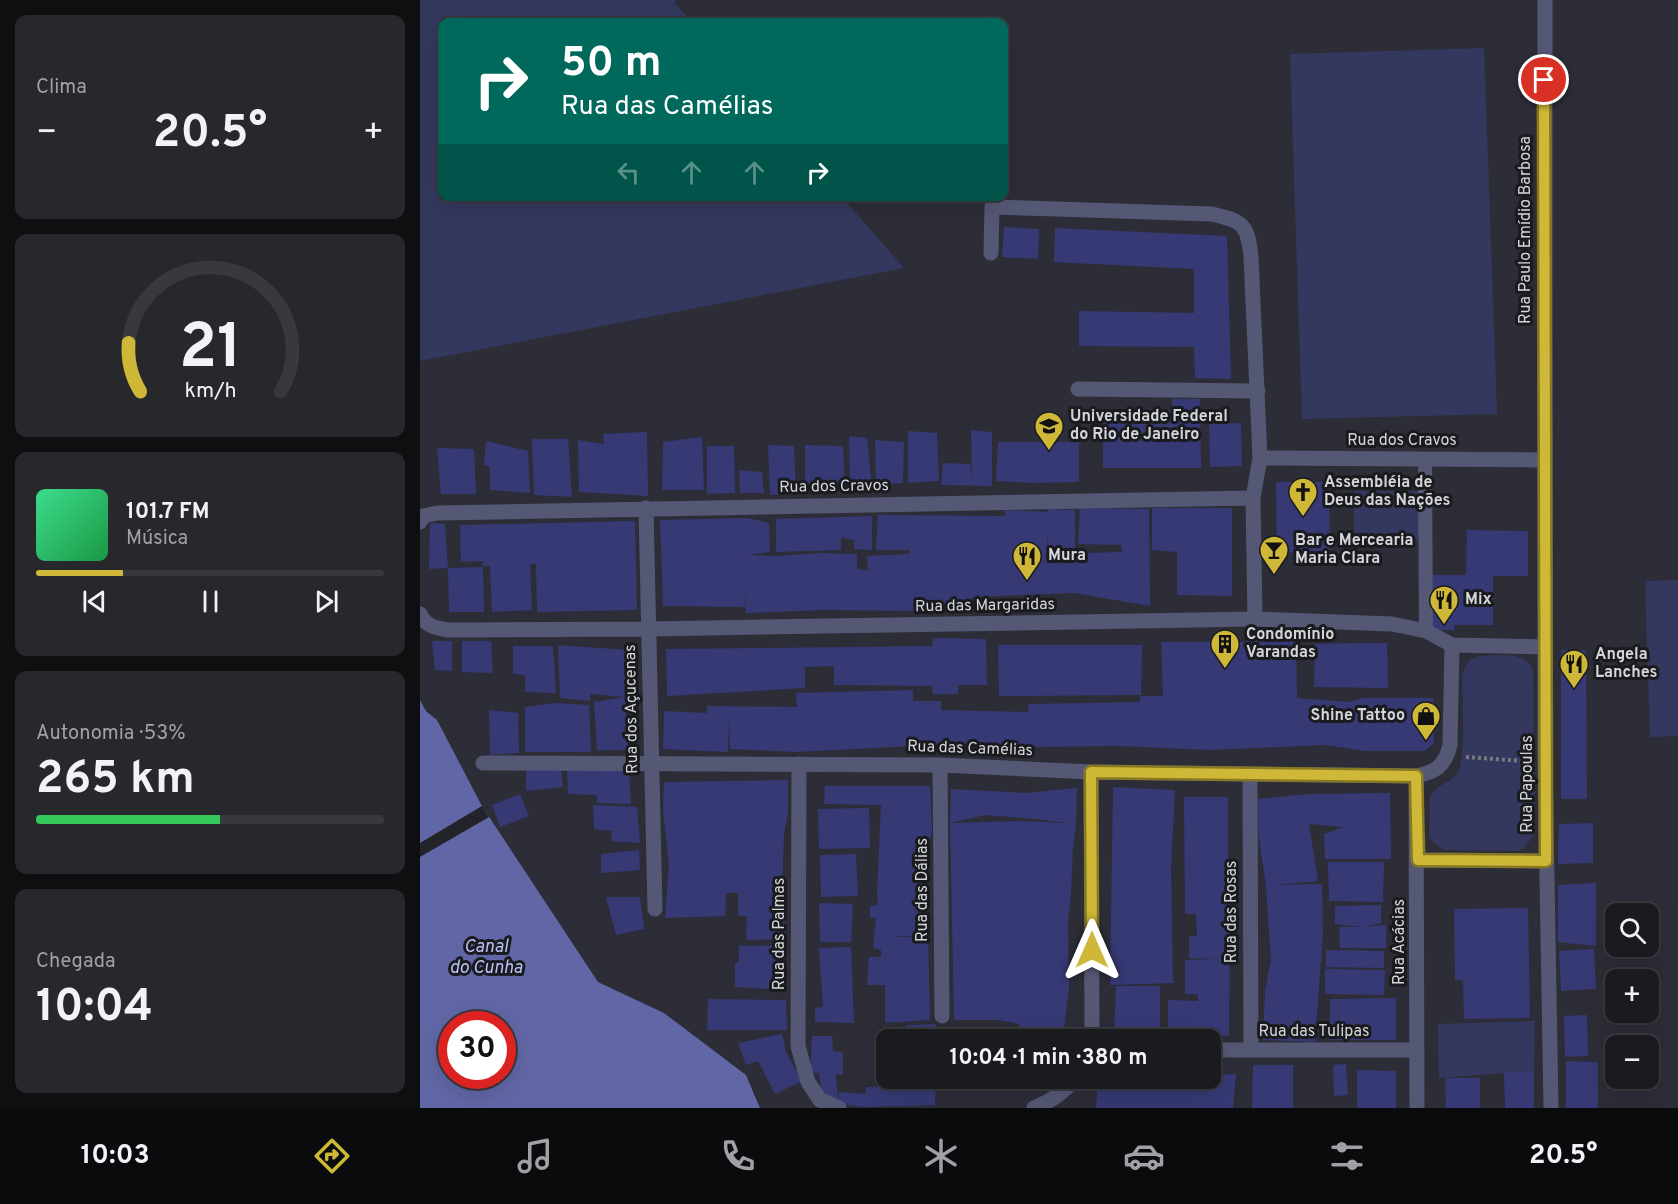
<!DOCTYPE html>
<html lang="pt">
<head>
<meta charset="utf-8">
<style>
	:root { --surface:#1a1b1f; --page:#27282c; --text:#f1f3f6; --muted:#9fa1a4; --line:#38393d; --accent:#cfb837 }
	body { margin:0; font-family:Overpass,sans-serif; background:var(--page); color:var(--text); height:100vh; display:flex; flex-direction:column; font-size:22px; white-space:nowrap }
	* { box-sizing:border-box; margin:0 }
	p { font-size:20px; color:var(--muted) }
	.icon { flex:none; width:33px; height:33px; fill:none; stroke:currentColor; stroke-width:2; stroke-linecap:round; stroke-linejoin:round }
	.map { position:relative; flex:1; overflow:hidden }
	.sheet { display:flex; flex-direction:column; gap:15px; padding:15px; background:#0e0f11; width:420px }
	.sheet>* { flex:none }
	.hud { position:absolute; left:18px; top:18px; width:570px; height:183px; border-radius:12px; box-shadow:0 6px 24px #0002,0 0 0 2px var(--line); background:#00695c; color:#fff; overflow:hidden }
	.fabs { position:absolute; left:1185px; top:903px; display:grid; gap:12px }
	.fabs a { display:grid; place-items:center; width:54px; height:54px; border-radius:12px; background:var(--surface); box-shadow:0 6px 24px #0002,0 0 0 2px var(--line); font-size:30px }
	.speed { position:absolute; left:18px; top:1011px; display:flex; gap:12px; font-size:30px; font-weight:700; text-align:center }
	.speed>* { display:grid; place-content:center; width:78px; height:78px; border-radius:50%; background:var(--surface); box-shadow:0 6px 24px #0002,0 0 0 2px var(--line); line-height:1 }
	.speed .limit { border:9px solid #d22; background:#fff; color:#111 }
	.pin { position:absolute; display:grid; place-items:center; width:51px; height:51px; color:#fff; margin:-26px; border:3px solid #fff; border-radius:50%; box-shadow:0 2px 6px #0007 }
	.me { position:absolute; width:66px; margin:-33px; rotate:0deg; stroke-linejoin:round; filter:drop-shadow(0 0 4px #0008) }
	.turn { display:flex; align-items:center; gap:21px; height:126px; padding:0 24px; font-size:27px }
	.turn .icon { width:78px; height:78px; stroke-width:2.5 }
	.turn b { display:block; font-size:42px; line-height:51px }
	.lanes { display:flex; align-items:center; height:57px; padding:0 24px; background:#0003; justify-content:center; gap:30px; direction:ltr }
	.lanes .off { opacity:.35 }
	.big { font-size:45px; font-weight:700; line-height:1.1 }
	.sheet .widget { flex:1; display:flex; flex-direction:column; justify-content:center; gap:9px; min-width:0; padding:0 21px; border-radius:12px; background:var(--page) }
	.sheet .dial { align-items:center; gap:0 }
	.dial svg { height:156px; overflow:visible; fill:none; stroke:var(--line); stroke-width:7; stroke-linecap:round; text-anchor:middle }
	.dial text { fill:var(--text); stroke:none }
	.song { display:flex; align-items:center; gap:18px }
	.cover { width:72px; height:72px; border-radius:9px; background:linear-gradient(135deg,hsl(150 70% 55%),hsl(140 70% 35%)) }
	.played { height:6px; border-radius:3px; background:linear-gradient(90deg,var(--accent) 25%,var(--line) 25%) }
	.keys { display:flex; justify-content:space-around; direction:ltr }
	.heat { display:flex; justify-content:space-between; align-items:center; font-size:33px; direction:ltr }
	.charge { height:9px; border-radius:4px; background:linear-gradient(90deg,#34c759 53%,var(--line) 0) }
	.trip { position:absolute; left:456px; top:1029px; width:345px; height:60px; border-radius:12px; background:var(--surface); box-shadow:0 6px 24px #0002,0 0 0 2px var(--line); font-weight:700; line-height:60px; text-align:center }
	.tabs { display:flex; height:96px; justify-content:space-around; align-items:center; background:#0a0b0c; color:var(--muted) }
	.tabs .icon { width:42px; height:42px }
	.tabs .active { color:var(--accent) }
	.tabs b { font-size:27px; color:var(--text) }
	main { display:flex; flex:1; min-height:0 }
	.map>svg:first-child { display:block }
</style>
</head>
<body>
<main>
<section class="sheet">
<div class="widget"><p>Clima</p>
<div class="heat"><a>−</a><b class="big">20.5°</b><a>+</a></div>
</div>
<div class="widget dial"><svg viewBox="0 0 100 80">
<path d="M14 69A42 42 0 1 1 86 69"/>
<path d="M14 69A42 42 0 0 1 8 44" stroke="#cfb837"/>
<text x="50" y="56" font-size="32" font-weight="700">21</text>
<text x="50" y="72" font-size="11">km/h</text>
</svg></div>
<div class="widget">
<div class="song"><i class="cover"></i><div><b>101.7 FM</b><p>Música</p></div></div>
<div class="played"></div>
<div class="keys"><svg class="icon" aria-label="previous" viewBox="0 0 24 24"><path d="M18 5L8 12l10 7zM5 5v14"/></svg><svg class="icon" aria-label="pause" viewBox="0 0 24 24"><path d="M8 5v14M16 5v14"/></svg><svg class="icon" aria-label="next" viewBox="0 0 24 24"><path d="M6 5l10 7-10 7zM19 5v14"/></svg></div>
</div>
<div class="widget"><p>Autonomia · 53%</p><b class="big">265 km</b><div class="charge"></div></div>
<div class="widget"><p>Chegada</p><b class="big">10:04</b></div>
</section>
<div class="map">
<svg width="1258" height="1108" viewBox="0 0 1258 1108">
	<rect width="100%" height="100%" fill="#232429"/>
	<path fill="#2c2d37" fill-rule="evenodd" d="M0 0H1258V1108H340L334 1090 244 1013 178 982 62 806 17 720 0 705ZM22 22H584V196H22ZM1196 914H1228V946H1196ZM1196 980H1228V1012H1196ZM466 1040H790V1078H466ZM1196 1046H1228V1078H1196Z"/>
	<path fill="#35385e" d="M0 0H256L255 3 272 22H22V196L422 197 484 268 0 361Z
		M1064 48 1077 414 882 419 870 54Z
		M934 491H1000L1001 541 934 542Z
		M1258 580V736L1230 737 1225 581Z
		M1058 656C1076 656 1105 649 1113 670L1115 833 1105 847 1098 851 1024 850 1016 845 1011 840 1009 833 1010 796C1016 786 1029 783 1036 775 1047 763 1042 695 1042 676 1045 665 1048 661 1058 656Z
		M1115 1021 1114 1071 1019 1078 1018 1024Z"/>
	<path fill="#6166a6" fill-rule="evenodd" d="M0 700 6 711 17 720 62 806 178 982 244 1013 326 1075 340 1108H0ZM32 1024H82V1076H32Z"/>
	<path fill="#232429" d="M62 806 69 817 0 857V843Z"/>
	<path fill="#363974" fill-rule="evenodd" d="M584 227 619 229 618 259 582 257Z
		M635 228 807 236 811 379 775 378 774 347 659 346V311L774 313V269L634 262Z
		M752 399H780L781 468H683V415L716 416V409L752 410Z
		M821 423 822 466 790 467 789 424Z
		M551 430 572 432V486L521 485 523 463 550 464 552 478Z
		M488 431 517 433 519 481 488 483Z
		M227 432 228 496 159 492 158 440 184 444 183 434Z
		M429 436 447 438 452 488 430 486Z
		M282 437 284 490H242L243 442Z
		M112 439H148L152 497 114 495Z
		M455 440 484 442 483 483 456 485Z
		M66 441 108 451 110 493 70 490V467L64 465Z
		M578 442H659V482L613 483 576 481Z
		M348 445 374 446 376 494 350 495Z
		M385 445 423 446 425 488 408 486V491H385Z
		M287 446H314L315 493 287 494Z
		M17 448 54 449 56 494H21Z
		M319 470 342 472 344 493H320Z
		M856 482H909L910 552 857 553Z
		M660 508 729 509 730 606 654 593 556 597 523 609 490 611 404 610 326 613 325 589V607L243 606 240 520 327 518 349 523 350 552 327 555 356 556 400 553 437 554V569L448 570 447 556 489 554 490 550H456L458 515 585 516V510L628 512V509L655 510V549H628L627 534V554L702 552 701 545 658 544Z
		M732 508H812V596L757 595V552L732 550Z
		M452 516V550L434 549V540L421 538V550L356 552V519Z
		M215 521 217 610 117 612 116 564H110L112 610 72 612 70 566H63V561L41 562 40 525Z
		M10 523 25 524 28 568 63 567 64 612H29L28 568 9 569Z
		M1047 530 1108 531V576H1073V625H1034L1035 630H1013V575H1046Z
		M851 636H876L877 698 929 702 944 698H1013L1014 743 1004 751H946L905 745 790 750 698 746 542 748 493 746 377 752 310 749 309 720 308 752 243 749 244 711 287 713V706L377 707 376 693 493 690V701H521V710L609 712 608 704 720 702V696H743L741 642H823Z
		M513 638 566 639 567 685H538V694H513L512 686 414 685V666L385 667V688L247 696 246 649 512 646Z
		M12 641H32V671L15 670Z
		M42 641H71L73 673 42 672Z
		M941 643H967L968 688 894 687 895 644Z
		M138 645 209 650 205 697 170 694V701L140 698Z
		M578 645H722L721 695 579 696Z
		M93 646H133L136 693 105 692V675L93 674Z
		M1141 650H1166L1167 799H1141Z
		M205 697 208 750H177L174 702Z
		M137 703 169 705 171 752H105V707Z
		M69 710 98 713 99 753 70 755Z
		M106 768 141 770 143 787 106 791Z
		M147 770H209L211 804 177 803V795L148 794Z
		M368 780V815L364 833 362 895 366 939 326 940 327 916H318V893H306L305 916 245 918 249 864 243 810 244 782Z
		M405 786H510L512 829 508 851 502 936H468L508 938 510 1020 465 1023V985H447L449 957H461V950L453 948 456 918H450V906L458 905 457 893 461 805 404 804Z
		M693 787 755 790 751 867 753 983 690 985Z
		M657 788 656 824 653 847 651 894 648 922 649 988 643 1040H601L599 1024 579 1020H534L530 823 531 789 606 793ZM566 815 604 818 649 823 596 821 530 823Z
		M970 793 971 859H905L904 834 923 827 889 824 898 881 856 885 902 884 903 933 895 1042 843 1040 845 991 851 960 846 886 838 831V799L888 794Z
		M100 794 109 816 80 827 72 805Z
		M764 797H808V850L810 913 809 1036 748 1035V1000L778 1001V994H765V960L796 959 769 958V936H777L776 914H765Z
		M173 805 217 807 220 843 191 841 192 831 174 829Z
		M449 808 450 848 399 849 398 809Z
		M1173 823V863L1138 864 1139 824Z
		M219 850 220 870 181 873V854Z
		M436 854 438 896 401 897 400 855Z
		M908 862H964L963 902 909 901Z
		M1176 883V946L1138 942V885Z
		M186 897H220L224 929 196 935Z
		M399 903 433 904 431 942H400Z
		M961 905V923L943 927 966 925V948H920L919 927H941L915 924V906Z
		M1108 908 1110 1018 1044 1019 1043 980H1035L1034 909Z
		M362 945 367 990 315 987V963L319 962V946Z
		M431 947 434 1023 395 1022V1008L403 1007 399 948Z
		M1174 949 1176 989 1141 991 1139 951Z
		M906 950 964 951V968L906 967Z
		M905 969 965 970 964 995 905 994Z
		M696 986H740V1039L694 1037Z
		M976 998V1040H910V999Z
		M288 999 366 1000 367 1030H287Z
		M1167 1015 1168 1056 1145 1057 1144 1016Z
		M516 1024V1040H487L486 1025Z
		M362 1034 366 1052 382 1081 355 1094 338 1061 326 1065 318 1043Z
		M392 1036H412L413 1051 423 1052V1075L416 1074 418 1099 402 1098 399 1073 390 1072Z
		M1146 1061 1178 1062V1108H1146Z
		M926 1064 928 1095 914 1096 913 1065Z
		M833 1065H873V1108H832Z
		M937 1070 976 1071V1108H937Z
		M1114 1071V1108H1085L1084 1073Z
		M816 1074 813 1108H676L678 1078H790V1075Z
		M489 1078H516L515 1105 445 1107 418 1104 419 1092 446 1094V1087L489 1086Z
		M1025 1078H1060V1108H1026Z"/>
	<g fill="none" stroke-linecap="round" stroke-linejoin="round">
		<path stroke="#797a7e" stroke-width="4" stroke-dasharray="3 3" stroke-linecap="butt" d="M1046 757 1104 761"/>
		<path stroke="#555874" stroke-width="14" d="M1005 460 1006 631"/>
		<path stroke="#555874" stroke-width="15" d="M1125 0V763L1131 1108
			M571 253 572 207 792 214C824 221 828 226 831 257L840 458 833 498 835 619
			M658 389 838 391
			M840 458 1125 460
			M226 508 235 909
			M0 522 3 516 17 513 833 498
			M0 614C5 626 16 628 28 630L228 629 835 619 972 624 1006 631 1032 645 1125 647
			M63 763 520 765 671 772 996 776C1016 772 1025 766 1030 745L1032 645
			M379 764 378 1046 388 1082 400 1100 419 1108
			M520 765 522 1016
			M671 772 672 1040
			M830 774 831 1050
			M996 776 997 1108
			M998 860 1126 861
			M790 1050H997
			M614 1108C631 1101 644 1093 655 1078"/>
	</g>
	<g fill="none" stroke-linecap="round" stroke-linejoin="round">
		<g stroke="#877824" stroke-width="15">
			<path id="route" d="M672 950 671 772 996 776 998 860 1126 861 1124 80"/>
		</g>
		<use href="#route" stroke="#cfb837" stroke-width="10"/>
	</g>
	<defs>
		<g id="university-pin" transform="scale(1.5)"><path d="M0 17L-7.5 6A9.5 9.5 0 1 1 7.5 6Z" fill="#cfb837" stroke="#1a1b1f"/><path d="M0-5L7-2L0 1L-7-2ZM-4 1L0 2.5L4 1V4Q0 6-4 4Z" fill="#111"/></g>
		<g id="church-pin" transform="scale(1.5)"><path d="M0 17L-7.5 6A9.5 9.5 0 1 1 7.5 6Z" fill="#cfb837" stroke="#1a1b1f"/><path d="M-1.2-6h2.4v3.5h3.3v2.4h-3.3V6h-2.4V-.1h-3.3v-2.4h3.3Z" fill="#111"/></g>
		<g id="bar-pin" transform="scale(1.5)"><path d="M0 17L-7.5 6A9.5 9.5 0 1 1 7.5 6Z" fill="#cfb837" stroke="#1a1b1f"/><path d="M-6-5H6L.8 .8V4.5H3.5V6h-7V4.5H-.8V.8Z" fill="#111"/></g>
		<g id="restaurant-pin" transform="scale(1.5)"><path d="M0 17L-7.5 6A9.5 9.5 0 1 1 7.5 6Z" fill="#cfb837" stroke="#1a1b1f"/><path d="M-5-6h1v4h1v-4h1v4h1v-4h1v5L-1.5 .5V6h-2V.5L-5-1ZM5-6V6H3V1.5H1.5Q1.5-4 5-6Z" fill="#111"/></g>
		<g id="building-pin" transform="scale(1.5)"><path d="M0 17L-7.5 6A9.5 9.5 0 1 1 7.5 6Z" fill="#cfb837" stroke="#1a1b1f"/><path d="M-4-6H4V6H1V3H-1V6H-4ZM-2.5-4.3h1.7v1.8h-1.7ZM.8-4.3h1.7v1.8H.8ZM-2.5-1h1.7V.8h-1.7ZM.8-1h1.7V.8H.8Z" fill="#111"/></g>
		<g id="shop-pin" transform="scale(1.5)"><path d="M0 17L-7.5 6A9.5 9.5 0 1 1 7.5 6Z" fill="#cfb837" stroke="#1a1b1f"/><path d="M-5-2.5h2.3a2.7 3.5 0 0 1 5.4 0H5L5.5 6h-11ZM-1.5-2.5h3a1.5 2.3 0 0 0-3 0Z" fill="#111"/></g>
	</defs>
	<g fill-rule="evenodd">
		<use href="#university-pin" x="629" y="426"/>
		<use href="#church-pin" x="883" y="492"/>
		<use href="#bar-pin" x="854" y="550"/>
		<use href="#restaurant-pin" x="607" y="556"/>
		<use href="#restaurant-pin" x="1024" y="600"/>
		<use href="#building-pin" x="805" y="644"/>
		<use href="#restaurant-pin" x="1154" y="664"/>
		<use href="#shop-pin" x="1006" y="716"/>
	</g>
	<g text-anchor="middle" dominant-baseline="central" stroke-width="6" stroke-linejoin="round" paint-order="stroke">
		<g font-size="16" fill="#d4d5d8" stroke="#1a1b1f">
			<text transform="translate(1106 230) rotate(-90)">Rua Paulo Emídio Barbosa</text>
			<text x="982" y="441">Rua dos Cravos</text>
			<text transform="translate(414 487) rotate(-1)">Rua dos Cravos</text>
			<text transform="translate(565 606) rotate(-1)">Rua das Margaridas</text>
			<text transform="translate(212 709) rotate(-91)">Rua dos Açucenas</text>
			<text transform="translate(550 749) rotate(2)">Rua das Camélias</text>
			<text transform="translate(1108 784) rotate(-90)">Rua Papoulas</text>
			<text transform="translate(503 890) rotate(-90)">Rua das Dálias</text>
			<text transform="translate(812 912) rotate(-90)">Rua das Rosas</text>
			<text transform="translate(360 934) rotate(-90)">Rua das Palmas</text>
			<text transform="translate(980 942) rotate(-90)">Rua Acácias</text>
			<text x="894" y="1032">Rua das Tulipas</text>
		</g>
		<g font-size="16" font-weight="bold" fill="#d4d5d8" stroke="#1a1b1f" text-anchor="start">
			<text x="650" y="417">Universidade Federal<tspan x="650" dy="18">do Rio de Janeiro</tspan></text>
			<text x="904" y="483">Assembléia de<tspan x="904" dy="18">Deus das Nações</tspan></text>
			<text x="875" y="541">Bar e Mercearia<tspan x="875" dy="18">Maria Clara</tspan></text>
			<text x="628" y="556">Mura</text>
			<text x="1045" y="600">Mix</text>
			<text x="826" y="635">Condomínio<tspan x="826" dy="18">Varandas</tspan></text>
			<text x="1175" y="655">Angela<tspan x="1175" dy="18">Lanches</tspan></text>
			<text x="985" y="716" text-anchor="end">Shine Tattoo</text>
		</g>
		<g font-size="18" font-style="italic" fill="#bac2f9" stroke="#1a1b1f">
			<text x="66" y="947">Canal<tspan x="66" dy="21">do Cunha</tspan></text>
		</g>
	</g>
</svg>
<div class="fabs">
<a><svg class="icon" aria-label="search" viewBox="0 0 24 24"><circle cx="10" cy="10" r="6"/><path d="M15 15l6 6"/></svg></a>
<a>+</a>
<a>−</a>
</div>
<div class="speed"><div class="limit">30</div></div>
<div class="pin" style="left:1124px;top:80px;background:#d93025"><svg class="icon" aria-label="arrive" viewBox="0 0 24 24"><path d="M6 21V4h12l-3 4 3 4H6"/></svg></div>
<svg class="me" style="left:672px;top:950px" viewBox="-20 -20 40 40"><path d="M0-17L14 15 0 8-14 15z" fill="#cfb837" stroke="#fff" stroke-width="4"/></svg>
<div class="trip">10:04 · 1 min · 380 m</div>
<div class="hud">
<div class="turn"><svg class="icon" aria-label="right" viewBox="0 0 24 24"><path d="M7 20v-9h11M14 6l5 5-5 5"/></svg><div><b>50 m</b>Rua das Camélias</div></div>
<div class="lanes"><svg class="icon off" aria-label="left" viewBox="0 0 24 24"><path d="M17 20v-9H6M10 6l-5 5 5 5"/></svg><svg class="icon off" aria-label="ahead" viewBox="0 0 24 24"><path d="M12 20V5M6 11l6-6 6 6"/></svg><svg class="icon off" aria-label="ahead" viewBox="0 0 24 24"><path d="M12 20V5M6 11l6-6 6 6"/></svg><svg class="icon" aria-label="right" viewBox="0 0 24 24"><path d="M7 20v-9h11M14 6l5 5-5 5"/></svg></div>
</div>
</div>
</main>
<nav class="tabs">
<b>10:03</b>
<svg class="icon active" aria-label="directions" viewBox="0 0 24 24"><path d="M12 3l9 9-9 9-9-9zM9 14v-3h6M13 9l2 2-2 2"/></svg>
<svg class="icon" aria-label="music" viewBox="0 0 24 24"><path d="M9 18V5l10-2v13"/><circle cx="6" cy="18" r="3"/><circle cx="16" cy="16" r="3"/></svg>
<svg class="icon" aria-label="phone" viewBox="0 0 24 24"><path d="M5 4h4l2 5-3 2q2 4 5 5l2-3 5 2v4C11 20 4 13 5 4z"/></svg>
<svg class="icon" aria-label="climate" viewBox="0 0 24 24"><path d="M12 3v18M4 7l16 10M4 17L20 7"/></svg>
<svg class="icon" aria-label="car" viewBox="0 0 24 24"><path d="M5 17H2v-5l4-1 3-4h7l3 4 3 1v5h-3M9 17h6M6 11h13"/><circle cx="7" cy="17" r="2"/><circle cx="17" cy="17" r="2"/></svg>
<svg class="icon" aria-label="filters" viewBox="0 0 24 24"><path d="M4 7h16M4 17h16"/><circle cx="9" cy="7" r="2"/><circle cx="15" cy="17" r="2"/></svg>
<b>20.5°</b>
</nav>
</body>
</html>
